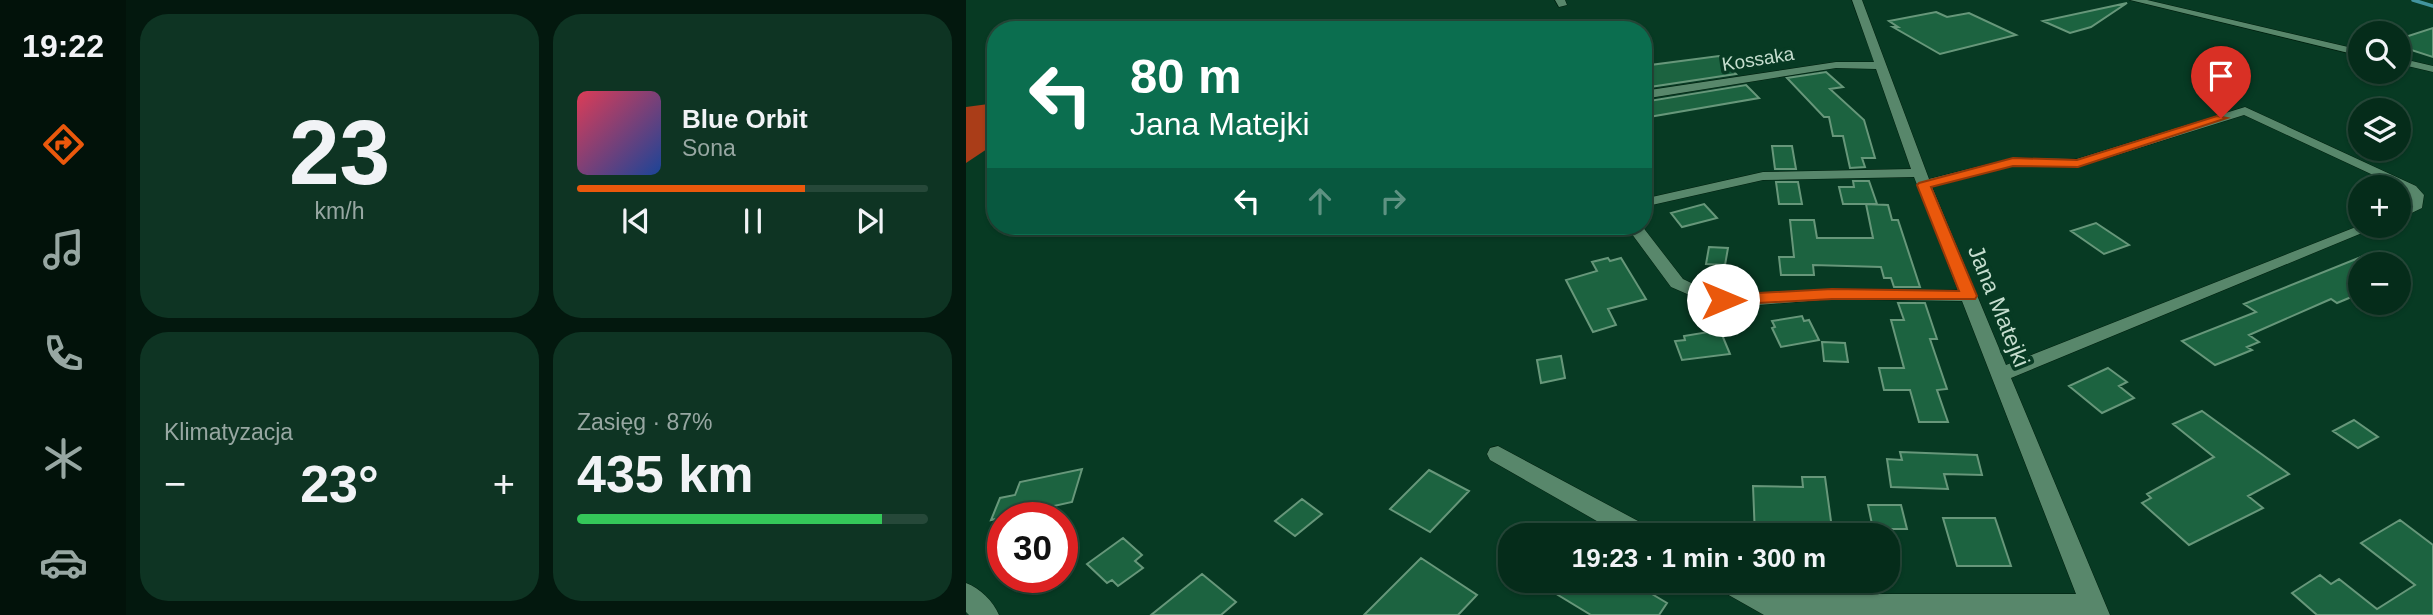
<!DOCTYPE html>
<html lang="pl">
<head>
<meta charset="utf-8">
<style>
	:root { --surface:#052c1a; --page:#0e3423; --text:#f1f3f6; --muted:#97a7a2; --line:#264839; --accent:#ea580c }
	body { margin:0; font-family:Arial,sans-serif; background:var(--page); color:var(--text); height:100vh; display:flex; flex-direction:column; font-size:26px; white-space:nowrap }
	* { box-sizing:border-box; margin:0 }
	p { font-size:23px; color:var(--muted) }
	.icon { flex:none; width:38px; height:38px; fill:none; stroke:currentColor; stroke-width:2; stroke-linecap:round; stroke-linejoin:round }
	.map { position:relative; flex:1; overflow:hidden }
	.side { display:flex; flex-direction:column; gap:14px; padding:14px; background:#03180e; width:840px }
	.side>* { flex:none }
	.hud { position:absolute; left:21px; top:21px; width:665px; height:214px; border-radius:28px; box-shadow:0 2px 5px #0004,0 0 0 2px var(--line); background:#0b6e4f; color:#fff; overflow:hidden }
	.buttons { position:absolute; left:1382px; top:21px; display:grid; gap:14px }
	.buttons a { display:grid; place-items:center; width:63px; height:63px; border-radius:50%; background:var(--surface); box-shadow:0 2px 5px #0004,0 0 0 2px var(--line); font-size:35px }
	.speed { position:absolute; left:21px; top:502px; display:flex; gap:14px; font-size:35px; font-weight:700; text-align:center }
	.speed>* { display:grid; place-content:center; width:91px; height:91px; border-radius:50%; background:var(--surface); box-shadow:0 2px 5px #0004,0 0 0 2px var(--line); line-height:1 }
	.speed .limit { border:10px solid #d22; background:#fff; color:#111 }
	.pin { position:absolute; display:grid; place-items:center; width:60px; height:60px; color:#fff; margin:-72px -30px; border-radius:50% 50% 50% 0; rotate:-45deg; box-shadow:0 0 7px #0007 }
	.pin .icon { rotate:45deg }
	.me { position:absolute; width:77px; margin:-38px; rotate:90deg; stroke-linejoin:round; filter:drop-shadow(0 0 5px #0008) }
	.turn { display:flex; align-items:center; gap:24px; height:147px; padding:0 28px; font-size:32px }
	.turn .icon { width:91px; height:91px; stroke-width:2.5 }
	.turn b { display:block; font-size:49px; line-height:60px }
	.lanes { display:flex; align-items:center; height:66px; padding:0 28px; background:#0003; justify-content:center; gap:35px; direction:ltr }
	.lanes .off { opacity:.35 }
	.big { font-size:52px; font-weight:700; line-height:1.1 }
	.side .card { flex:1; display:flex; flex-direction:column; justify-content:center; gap:10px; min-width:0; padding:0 24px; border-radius:28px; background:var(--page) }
	.side .dial { align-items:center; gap:0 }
	.dial b { font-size:91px; line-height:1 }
	.song { display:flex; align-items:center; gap:21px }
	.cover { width:84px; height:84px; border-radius:10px; background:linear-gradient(135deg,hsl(350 70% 55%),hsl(220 70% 35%)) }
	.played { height:7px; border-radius:4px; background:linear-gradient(90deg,var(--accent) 65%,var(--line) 65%) }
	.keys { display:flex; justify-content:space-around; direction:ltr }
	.heat { display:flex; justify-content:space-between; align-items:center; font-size:38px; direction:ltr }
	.charge { height:10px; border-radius:5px; background:linear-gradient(90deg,#34c759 87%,var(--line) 0) }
	.side .tiles { flex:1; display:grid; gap:14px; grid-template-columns:repeat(2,1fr) }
	.trip { position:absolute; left:532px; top:523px; width:402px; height:70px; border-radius:28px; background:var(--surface); box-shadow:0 2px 5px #0004,0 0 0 2px var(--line); font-weight:700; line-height:70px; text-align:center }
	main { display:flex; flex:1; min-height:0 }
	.tab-bar { display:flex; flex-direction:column; width:126px; justify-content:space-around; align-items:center; background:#02120a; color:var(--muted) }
	.tab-bar .icon { width:49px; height:49px }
	.tab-bar .active { color:var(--accent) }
	.tab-bar b { font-size:32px; color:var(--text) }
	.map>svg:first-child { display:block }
</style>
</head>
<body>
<main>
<nav class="tab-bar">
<b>19:22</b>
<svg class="icon active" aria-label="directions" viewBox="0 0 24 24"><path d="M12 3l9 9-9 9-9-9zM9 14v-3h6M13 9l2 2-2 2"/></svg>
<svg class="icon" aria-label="music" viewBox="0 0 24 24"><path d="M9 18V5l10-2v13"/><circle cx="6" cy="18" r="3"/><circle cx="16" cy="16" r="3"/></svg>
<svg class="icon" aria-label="phone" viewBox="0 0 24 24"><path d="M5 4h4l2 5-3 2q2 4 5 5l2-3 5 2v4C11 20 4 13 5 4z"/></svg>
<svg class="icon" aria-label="climate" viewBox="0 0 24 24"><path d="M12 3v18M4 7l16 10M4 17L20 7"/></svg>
<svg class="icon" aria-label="car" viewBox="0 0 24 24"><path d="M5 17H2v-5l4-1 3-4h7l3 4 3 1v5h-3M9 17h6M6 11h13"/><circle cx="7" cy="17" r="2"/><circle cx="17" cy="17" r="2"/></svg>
</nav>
<section class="side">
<div class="tiles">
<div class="card dial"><b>23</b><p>km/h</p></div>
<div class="card">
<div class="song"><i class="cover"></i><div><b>Blue Orbit</b><p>Sona</p></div></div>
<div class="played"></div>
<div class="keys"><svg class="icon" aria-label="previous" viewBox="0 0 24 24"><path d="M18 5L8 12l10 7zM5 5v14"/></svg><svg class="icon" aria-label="pause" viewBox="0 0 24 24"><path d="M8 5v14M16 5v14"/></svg><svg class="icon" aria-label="next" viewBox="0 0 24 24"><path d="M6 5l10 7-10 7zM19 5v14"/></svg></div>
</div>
<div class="card"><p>Klimatyzacja</p>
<div class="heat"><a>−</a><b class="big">23°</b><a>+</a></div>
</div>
<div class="card"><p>Zasięg · 87%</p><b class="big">435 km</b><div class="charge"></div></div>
</div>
</section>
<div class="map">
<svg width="1467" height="615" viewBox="0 0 1467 615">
	<rect width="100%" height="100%" fill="#073a23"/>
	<path fill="#aa3d18" d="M30 103V143L0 163V107Z"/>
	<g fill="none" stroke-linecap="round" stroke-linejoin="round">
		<path stroke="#42949e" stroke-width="3.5" d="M1447 0 1467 6"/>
	</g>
	<path fill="#1c6340" stroke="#67977a" stroke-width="2" d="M1161 3 1125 27 1104 33 1077 21Z
		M970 12 981 17 1003 13 1050 35 974 54 927 27H932L923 21Z
		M1467 28V57L1433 46V39Z
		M753 56 770 74 677 88V66Z
		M860 72 877 87 864 89 898 120 909 158H896L899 167 884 168 877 136H867L863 117H858L821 78Z
		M780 85 793 98 677 118V102Z
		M806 146H826L830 169H809Z
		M887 181H903L911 204H877L873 187H888Z
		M810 182H832L836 204H813Z
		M738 204 751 218 716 227 705 213Z
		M900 204 922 205 926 220H932L954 287H928L925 278H918L915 267 847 265 848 275H815L813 257H828L824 220H848L851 238H907Z
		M1130 223 1163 245 1138 254 1105 231Z
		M743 247 762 248 759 265 740 264Z
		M1395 257V293L1371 303 1365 299 1283 335 1293 342 1281 347 1286 350 1249 365 1216 341 1290 312 1278 304Z
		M642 258 644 261 655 258 680 299 642 309 650 325 627 332 600 280 631 271 626 262Z
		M932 303H959L971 339H964L981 389 971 390 982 422H953L944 390H918L913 368H938L925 320H938Z
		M836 316 838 321 843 320 853 340 815 347 806 328 809 327 806 321Z
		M754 330 764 354 716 360 709 341 719 340 718 336Z
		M856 342 879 343 882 362 858 361Z
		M595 356 599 378 575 383 571 360Z
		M1142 368 1161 382 1153 386 1168 398 1136 413 1103 386Z
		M1236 411 1323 474 1282 496 1297 508 1223 545 1176 503 1185 498 1181 494 1248 457 1207 424Z
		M1388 420 1412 437 1392 448 1367 431Z
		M934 452 1011 455 1016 475 978 474 982 489 925 487 921 459 936 460Z
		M116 469 106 502 25 520 34 498 49 495 54 482Z
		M463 470 503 491 464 532 424 509Z
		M836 477H859L867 536H789L787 486 837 487Z
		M336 499 356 514 329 536 309 521Z
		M902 505H935L941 529H907Z
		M977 518H1029L1045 566H991Z
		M1434 520 1467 545V615H1351L1326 593 1354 575 1365 584 1373 579 1411 609 1449 585 1395 543Z
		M157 538 176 555 169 561 177 568 152 586 146 580 141 583 121 564Z
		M455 558 511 595 492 615H398Z
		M236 574 270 602 255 615H185Z
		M569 581H664L701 603 693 615H625Z"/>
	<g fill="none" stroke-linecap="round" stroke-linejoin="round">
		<g stroke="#001f0e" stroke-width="1">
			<path id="street" d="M589 0H599L601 5 593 7Z
				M886 0H896L963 179 1047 158 1111 159 1279 107 1450 186 1458 195 1456 208 1433 219V209L1444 203V196L1433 187 1278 115 1112 167 1047 166 966 187 1040 365 1395 225 1413 226 1045 378 1144 615H798L752 589 749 581H784L808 594H1110L996 301 866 299 768 307 742 303 705 287 660 226H676L717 279 746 293 768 295 866 289 992 290 948 177 797 180 677 207V199L797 172 945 169 910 69 870 68 677 99V91L870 62H908Z
				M1164 0H1181L1395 50V56Z
				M1433 58 1467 66V72L1433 64Z
				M532 446 687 529 690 536H657L524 460 521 454 524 448Z
				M0 583C14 588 27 601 33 615H3L0 612Z"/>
		</g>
		<use href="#street" fill="#58876b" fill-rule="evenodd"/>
	</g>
	<path fill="#ea580c" stroke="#983908" stroke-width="2" d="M1251 116 1261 118 1112 167 1047 166 965 187 1011 296 1009 299H866L757 305 749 300 757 295 866 289 993 291 951 185 953 183 1047 158 1111 160Z"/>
	<g text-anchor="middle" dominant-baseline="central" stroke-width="7" stroke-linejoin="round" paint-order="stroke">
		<g font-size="19" fill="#c5ddce" stroke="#073a23">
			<text transform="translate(792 59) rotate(-9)">Kossaka</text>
		</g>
		<g font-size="23" fill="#c5ddce" stroke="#073a23">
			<text transform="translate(1033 306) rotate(68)">Jana Matejki</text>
		</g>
	</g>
</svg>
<div class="buttons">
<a><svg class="icon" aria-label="search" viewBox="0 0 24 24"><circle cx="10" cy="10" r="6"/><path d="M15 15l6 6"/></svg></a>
<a><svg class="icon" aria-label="layers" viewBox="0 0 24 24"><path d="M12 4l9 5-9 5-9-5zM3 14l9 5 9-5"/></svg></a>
<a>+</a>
<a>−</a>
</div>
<div class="speed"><div class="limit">30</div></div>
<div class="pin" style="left:1255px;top:118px;background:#d93025"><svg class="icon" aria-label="arrive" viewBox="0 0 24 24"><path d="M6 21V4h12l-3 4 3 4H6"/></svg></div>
<svg class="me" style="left:757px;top:300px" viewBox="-20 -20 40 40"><circle r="19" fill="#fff"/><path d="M0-13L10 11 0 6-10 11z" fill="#ea580c"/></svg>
<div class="trip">19:23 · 1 min · 300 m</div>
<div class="hud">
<div class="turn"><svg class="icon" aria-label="left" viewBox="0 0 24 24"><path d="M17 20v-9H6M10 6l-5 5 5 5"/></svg><div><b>80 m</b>Jana Matejki</div></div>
<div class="lanes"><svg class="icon" aria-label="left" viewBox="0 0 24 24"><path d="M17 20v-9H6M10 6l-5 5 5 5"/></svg><svg class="icon off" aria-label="ahead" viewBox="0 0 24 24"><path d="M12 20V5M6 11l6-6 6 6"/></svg><svg class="icon off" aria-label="right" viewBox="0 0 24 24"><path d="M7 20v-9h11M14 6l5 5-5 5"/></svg></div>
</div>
</div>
</main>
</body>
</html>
